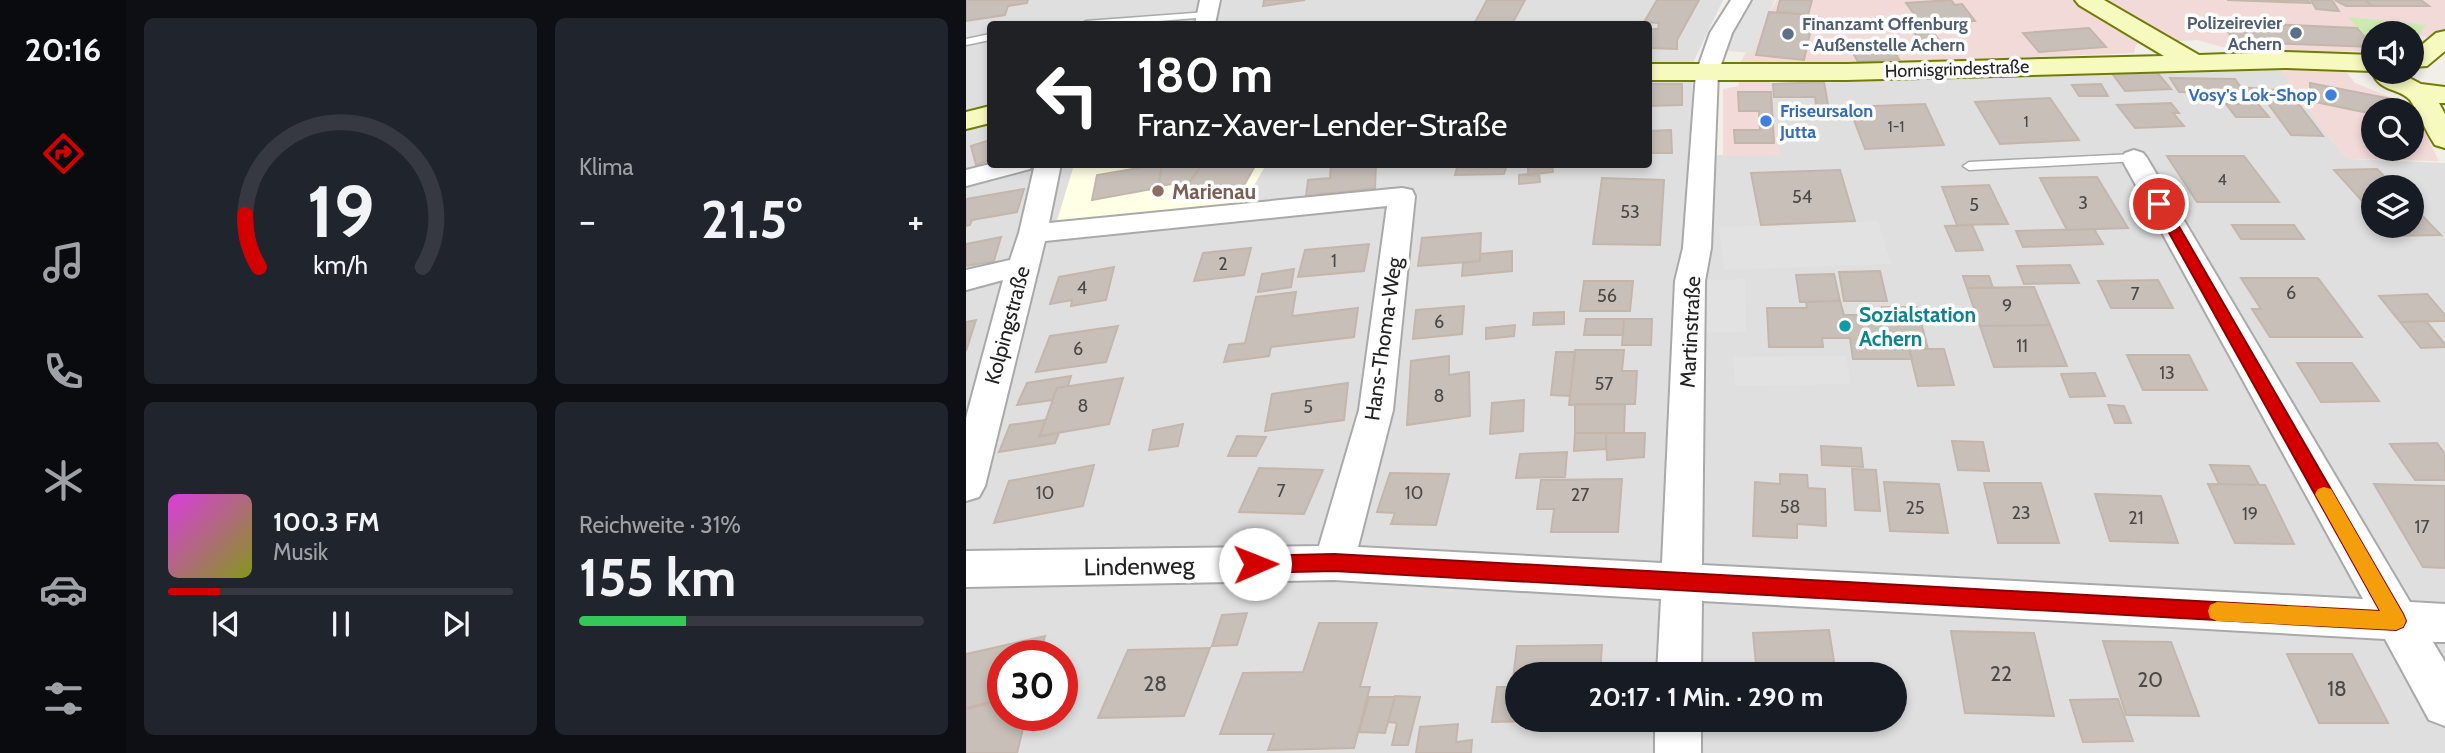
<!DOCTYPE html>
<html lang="de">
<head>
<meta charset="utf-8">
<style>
	:root { --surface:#171b24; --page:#20242c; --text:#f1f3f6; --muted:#9ea1a6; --line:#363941; --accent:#d40000 }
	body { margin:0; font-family:Cabin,sans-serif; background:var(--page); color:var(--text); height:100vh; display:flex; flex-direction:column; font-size:26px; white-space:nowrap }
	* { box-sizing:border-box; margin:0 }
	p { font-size:23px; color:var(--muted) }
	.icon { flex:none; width:38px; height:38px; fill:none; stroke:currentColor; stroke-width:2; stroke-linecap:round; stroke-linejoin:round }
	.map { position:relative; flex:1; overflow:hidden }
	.drawer { display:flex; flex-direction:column; gap:18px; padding:18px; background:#0d0f14; width:840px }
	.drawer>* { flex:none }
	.hud { position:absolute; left:21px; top:21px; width:665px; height:147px; border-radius:7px; box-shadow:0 4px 10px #0003; background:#202124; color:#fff; overflow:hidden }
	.controls { position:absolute; left:1395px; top:21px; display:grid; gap:14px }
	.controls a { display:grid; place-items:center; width:63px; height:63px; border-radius:50%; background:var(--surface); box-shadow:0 4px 10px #0003; font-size:35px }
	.speed { position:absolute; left:21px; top:640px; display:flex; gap:14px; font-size:35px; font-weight:700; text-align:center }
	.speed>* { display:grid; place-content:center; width:91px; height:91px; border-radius:50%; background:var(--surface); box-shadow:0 4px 10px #0003; line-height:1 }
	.speed .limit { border:10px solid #d22; background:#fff; color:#111 }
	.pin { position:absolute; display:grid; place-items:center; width:60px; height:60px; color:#fff; margin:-30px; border:4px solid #fff; border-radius:50%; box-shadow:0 2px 7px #0007 }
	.me { position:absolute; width:77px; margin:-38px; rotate:89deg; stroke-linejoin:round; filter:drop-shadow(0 0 5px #0008) }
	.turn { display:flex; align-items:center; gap:24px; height:147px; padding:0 35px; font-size:32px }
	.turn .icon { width:91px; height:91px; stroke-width:2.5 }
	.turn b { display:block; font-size:49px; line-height:60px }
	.big { font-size:52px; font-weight:800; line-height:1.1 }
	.drawer .widget { flex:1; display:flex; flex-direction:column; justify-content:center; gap:10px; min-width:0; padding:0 24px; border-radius:10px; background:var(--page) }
	.drawer .dial { align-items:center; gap:0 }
	.dial svg { height:182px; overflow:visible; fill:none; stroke:var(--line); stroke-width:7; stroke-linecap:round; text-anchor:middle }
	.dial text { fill:var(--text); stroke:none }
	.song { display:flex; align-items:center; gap:21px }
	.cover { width:84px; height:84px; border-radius:10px; background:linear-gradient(135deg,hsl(300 70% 55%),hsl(70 70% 35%)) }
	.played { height:7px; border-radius:4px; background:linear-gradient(90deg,var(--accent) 15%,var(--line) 15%) }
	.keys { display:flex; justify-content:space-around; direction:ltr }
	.heat { display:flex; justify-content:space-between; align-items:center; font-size:38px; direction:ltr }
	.charge { height:10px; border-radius:5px; background:linear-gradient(90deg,#34c759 31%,var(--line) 0) }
	.drawer .tiles { flex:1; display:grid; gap:18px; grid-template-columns:repeat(2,1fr) }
	.trip { position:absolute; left:539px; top:662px; width:402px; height:70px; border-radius:35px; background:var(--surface); box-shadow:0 4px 10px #0003; font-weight:800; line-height:70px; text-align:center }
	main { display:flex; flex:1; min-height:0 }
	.dock { display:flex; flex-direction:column; width:126px; justify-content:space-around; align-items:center; background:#090b0e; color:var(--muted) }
	.dock .icon { width:49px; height:49px }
	.dock .on { color:var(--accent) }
	.dock b { font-size:32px; color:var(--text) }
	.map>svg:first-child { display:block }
</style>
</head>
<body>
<main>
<nav class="dock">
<b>20:16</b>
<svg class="icon on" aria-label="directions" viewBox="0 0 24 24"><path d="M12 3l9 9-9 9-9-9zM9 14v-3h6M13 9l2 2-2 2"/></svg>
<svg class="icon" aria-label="music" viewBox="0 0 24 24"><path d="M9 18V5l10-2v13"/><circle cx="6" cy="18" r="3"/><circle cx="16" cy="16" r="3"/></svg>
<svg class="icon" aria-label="phone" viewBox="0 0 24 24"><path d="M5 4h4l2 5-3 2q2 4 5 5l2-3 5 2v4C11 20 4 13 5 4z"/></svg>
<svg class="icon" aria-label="climate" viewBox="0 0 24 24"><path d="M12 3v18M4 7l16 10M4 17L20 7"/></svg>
<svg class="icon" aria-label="car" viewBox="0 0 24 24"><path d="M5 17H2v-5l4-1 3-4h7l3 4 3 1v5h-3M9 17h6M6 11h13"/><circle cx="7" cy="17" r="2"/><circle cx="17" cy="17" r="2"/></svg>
<svg class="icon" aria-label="filters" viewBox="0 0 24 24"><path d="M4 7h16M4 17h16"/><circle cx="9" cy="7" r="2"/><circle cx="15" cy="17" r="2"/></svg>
</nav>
<section class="drawer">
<div class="tiles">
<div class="widget dial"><svg viewBox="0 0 100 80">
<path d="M14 69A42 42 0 1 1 86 69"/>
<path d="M14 69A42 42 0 0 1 8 46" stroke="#d40000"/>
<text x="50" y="56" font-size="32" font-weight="700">19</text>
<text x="50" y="72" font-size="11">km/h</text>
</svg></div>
<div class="widget"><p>Klima</p>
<div class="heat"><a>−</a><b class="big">21.5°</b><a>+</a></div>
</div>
<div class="widget">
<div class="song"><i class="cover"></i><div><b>100.3 FM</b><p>Musik</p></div></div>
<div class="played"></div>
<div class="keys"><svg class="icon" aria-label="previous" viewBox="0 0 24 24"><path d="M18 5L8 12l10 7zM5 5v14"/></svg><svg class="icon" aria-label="pause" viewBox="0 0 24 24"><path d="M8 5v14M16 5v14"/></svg><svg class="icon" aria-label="next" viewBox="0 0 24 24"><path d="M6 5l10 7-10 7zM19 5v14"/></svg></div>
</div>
<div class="widget"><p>Reichweite · 31%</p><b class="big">155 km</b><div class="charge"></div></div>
</div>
</section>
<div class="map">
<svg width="1479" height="753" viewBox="0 0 1479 753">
	<rect width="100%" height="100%" fill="#f2efe9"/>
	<path fill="#e0dfdf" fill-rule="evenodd" d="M0 0H757L727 63 724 155H813L804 83 891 82 1208 64 1315 69 1364 139 1382 159 1479 163V753H0ZM24 24H682V164H24ZM1407 187H1446V226H1407ZM37 656H96V716H37ZM551 674H929V719H551Z"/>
	<path fill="#f2dad9" d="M811 0H1479V42L1446 33H1407V51L1364 52 1389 83 1429 99 1442 110H1407V149H1446V113L1452 118 1473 161 1382 159 1364 139 1299 49 1256 47 1231 40 1170 44 1168 53 807 67 804 83 814 155 757 156V89L773 86 772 66Z"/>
	<path fill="#ffffe5" d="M108 165H300L277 204 90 224Z"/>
	<path fill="#cdebb0" d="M1382 17 1460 25 1450 38 1446 37V33H1407V36H1399Z"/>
	<path fill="#e2e2e2" d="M777 0H809L785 53 749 50Z
		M912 221 925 264 758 270 753 227Z
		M779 279 780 332 723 333 724 281Z
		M880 356 885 384 769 386 767 357Z"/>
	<path fill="#c7bfb8" stroke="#c4b6ab" stroke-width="2" d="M62 0 61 3 42 6 39 15 0 21V0Z
		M298 0H339L297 6Z
		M521 0H559L546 24H508Z
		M691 0H733L711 40V49L682 48V29H692L693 23 678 22Z
		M814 0H846L842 15 811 12Z
		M985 0 989 5 996 4 1009 21 979 23 975 19 953 21 940 3Z
		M1261 0H1342L1344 3Z
		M1345 0H1366L1373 11 1350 9Z
		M1369 0H1399L1406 6H1380Z
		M1399 0H1455L1463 6H1406Z
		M803 12 848 15 838 60 790 55Z
		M1255 22 1391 28 1407 47 1269 42Z
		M1123 28 1140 47 1073 52 1057 33Z
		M968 33 977 46 959 47 949 34Z
		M922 41 933 59 892 62 882 44Z
		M1189 70 1205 89 1159 91 1145 72Z
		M1204 78 1269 79 1279 93 1213 92Z
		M858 82 862 105H850L849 97H808L807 84Z
		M1344 83 1426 99 1428 110H1407V114L1344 101Z
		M682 84H716V105L682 106Z
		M1135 84 1142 96H1113L1106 85Z
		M1274 87 1322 91 1328 98H1287L1292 104 1270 103 1265 97 1234 100 1229 92 1279 93Z
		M772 92H805L808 143H769L768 130H794L793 111H773Z
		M1084 98 1113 140 1034 144 1009 102Z
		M1301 102 1332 103 1357 136 1325 135Z
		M1205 103 1213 113H1207L1218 126 1169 128 1151 105Z
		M959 104 978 145 899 149 883 107Z
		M1260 104H1292L1303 117H1270Z
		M705 130 706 153H682V131Z
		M24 140V160L10 165 5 146Z
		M1201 156H1278L1313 202H1231Z
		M196 164H236L225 181 193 186Z
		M196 164 192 188 126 200 131 175Z
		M236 164H290L271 198 242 200 246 187 218 190Z
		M365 164H410L409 188 340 196 342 180 364 178Z
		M492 164H541L538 174 489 175Z
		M586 165 587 172 562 175V167Z
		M1411 169 1429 187H1407V213L1368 170Z
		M874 170 889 221 795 225 785 173Z
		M573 173 574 182 553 184V175Z
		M1131 177 1162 228 1101 230 1074 178Z
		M636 178 698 180 694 245 627 244Z
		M1023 185 1042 224 991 225 976 187Z
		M58 189 51 212 6 220 4 225 0 226V199Z
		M1446 205 1475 235 1428 236 1419 226H1446Z
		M1006 225 1017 250 990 251 979 226Z
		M1266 225H1328L1338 239H1275Z
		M1128 229 1137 244 1057 247 1050 231Z
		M515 233 514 261 452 266 456 238Z
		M35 237 28 261 0 266V244Z
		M403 244 398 271 332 277 339 250Z
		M285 248 278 275 228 281 237 253Z
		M546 251V271L496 276 497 263 514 261V254Z
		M1104 265 1113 283 1058 284 1051 266Z
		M148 267 140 300 105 306 106 300 84 304 93 277Z
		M328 269 325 287 292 292 296 274Z
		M914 271 921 301H878L873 272Z
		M868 274 874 301 834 302 830 275Z
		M997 276H1023L1027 288H1001Z
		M1275 278H1352L1396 337H1304L1286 309H1295Z
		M1192 280 1207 308H1145L1132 281Z
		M618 281H667L664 311H614Z
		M1068 287 1084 325 1014 326 1001 288Z
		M330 292 326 316 392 308 388 337 305 347 303 356 258 362 263 345 279 343 290 297Z
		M1461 294 1479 315V321L1434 322 1413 296Z
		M874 301 878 315H917L916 307H951L962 349H943L946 359H887L884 338H856L857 347H803L801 308H841L840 302Z
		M498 306 496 334 447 339 450 310Z
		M598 312V324L567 325 568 313Z
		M620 319H658L657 335H618Z
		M658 319H686L685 345H656Z
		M10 320 0 351V322Z
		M1460 321 1479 344V347L1455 348 1434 322Z
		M549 325 548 336 520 339V328Z
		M1084 325 1101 366 1028 367 1014 326Z
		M152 326 140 362 70 372 84 336Z
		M943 349H978L988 385 952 386Z
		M609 350H658L656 371H671L669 404 603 405Z
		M590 352H609L604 396 585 395Z
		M1161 355H1223L1241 390H1177Z
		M483 356V375L503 372 504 416 441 425 445 361Z
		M1331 363H1386L1413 401 1355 402Z
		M1129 373 1139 396 1104 397 1095 374Z
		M105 376 102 386 91 388 86 400 51 405 61 383Z
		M157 378 143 424 74 436 91 388Z
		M382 383 378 420 299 431 306 394Z
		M558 400 557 431 524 434 526 403Z
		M609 404H659L658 433H609Z
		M1142 405 1158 406 1165 423H1149Z
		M79 420 73 437 93 433 89 443 33 452 44 425Z
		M217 424 212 446 183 450 187 430Z
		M609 433H640V449L608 451Z
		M640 433H679L678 457 641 460Z
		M271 436 300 437 290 456H262Z
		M986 441 1017 442 1023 471 992 470Z
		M1471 443 1479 454V480H1449L1424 444Z
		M855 446 895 448 897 467 856 465Z
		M601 452 599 477 550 478 554 454Z
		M128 465 117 506 28 523 43 481Z
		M1244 465 1283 466 1293 485 1253 484Z
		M293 468 357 470 338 514 273 512Z
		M886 469 910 470 914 511 889 510Z
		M424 473 483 474 470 525 425 524 429 513 411 512Z
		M814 474 841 475 842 488 859 489 860 526 831 524V538L787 536 789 482 814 484Z
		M656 479 652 532H585L588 509H571L575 480Z
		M918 482 973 484 982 533 924 531Z
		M1018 483H1075L1093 543H1032Z
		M1242 484 1299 485 1328 544 1269 543Z
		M1408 484 1479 486V568L1457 567Z
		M1129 494 1195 496 1212 543 1144 541Z
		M281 613 271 645 246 646 256 615Z
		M353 623H411L394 687H404L388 748 302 750 308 734H254L277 673 337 672Z
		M863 630 870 674H791L787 633Z
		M985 631 1068 633 1088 716 999 713Z
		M79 636 74 656H37V699L0 708V654Z
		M1137 641 1205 642 1233 716 1160 715Z
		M636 645 634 674H551V719L631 720 526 722 531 687H546L551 646Z
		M244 648 218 716 132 718 162 650Z
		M1321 654H1386L1422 723H1353Z
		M429 696 454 697 442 745H426L431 723 422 722Z
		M403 697H429L419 733 393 732Z
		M1152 699 1167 741 1117 742 1104 700Z
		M37 700V716H60L51 753H0V709Z
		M492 724 490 742 506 740 505 753H450L454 727Z"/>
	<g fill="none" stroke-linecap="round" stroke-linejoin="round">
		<g stroke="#a9a9a9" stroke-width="3">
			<path id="lane" d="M241 12 244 13V17L153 24H115L120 21Z
				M24 34V40L0 45V39Z
				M1168 154 1172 155V161L1003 170 997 166 1003 162Z"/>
		</g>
		<g stroke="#a9a9a9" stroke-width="4">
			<path id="street" d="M234 0H254L249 24H229Z
				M765 0H785L766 33 752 73 745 248 739 281 736 565 1397 599 1155 158 1159 153 1168 150 1177 153 1181 158 1444 602 1479 604V642H1467L1479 662V726L1463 720 1419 639 736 601 735 674H691L695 599 368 580 0 587V551L353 546 393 410 421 206 79 241 19 486 13 497 0 501V418L37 280 0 290V270L44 260 53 233 69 164H95L83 223 436 188 446 190 449 196 427 410 392 547 696 563 709 281 717 248 730 73 744 33Z
				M24 164H68L64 169 0 186V170Z
				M689 719H735V753H689Z"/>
		</g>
		<g stroke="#707d05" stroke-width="4">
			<path id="secondary" d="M1109 0H1138L1233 55 1319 52 1407 55V72H1432L1455 84 1479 87V103H1473L1479 114V148L1469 145C1459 131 1454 114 1444 100 1434 88 1412 92 1406 71L1319 68 881 80H682V64H881L1198 56 1113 5Z
				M1479 31V51L1461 66 1446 67V53L1470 33Z
				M24 106V123L0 129V112Z"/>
		</g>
		<use href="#lane" fill="#fff" fill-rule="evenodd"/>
		<use href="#street" fill="#fff" fill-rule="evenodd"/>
		<use href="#secondary" fill="#f7fabf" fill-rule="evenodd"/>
	</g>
	<path fill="#d40000" stroke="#8a0000" stroke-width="2" d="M1193 200 1200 204 1437 614 1440 621 1437 627 1430 630 368 571 289 573 283 570 280 564 283 558 289 556 368 554 1414 611 1187 204Z"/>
	<path fill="#f59e0b" d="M1358 487 1365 489 1437 614 1440 621 1437 627 1430 630 1251 621 1244 618 1242 611 1244 605 1251 602 1414 611 1349 494 1352 489Z"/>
	<g fill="#5c6f8a" stroke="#fff" stroke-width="2.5">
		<circle cx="1330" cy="33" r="7"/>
		<circle cx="822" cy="34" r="7"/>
	</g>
	<g fill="#3f7fe0" stroke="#fff" stroke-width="2.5">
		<circle cx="1365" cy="95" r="7"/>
		<circle cx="800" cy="121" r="7"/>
	</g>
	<circle fill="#8d6e63" stroke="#fff" stroke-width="2.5" cx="192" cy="191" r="7"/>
	<circle fill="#0f9aa8" stroke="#fff" stroke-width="2.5" cx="879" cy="326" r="7"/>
	<g text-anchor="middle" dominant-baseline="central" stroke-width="7" stroke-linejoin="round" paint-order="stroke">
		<g font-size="16" fill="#4b4948">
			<text x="1060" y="121">1</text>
			<text x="930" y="126">1-1</text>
			<text x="1256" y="179">4</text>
		</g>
		<g font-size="18" font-weight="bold" fill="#4e5e75" stroke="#fff" text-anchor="end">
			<text x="1316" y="23">Polizeirevier<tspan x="1316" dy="21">Achern</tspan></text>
			<text x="836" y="24" text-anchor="start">Finanzamt Offenburg<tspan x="836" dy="21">- Außenstelle Achern</tspan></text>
		</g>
		<g font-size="18" fill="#222" stroke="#fff">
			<text transform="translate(991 69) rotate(-2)">Hornisgrindestraße</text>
		</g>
		<g font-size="18" font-weight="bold" fill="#366cbe" stroke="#fff" text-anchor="end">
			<text x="1351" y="95">Vosy's Lok-Shop</text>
			<text x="814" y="111" text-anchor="start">Friseursalon<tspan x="814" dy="21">Jutta</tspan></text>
		</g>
		<g font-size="18" fill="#4b4948">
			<text x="836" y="197">54</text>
			<text x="1117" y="203">3</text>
			<text x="1008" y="205">5</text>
			<text x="664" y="212">53</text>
			<text x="368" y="261">1</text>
			<text x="257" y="264">2</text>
			<text x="116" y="288">4</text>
			<text x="1325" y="293">6</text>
			<text x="1169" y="294">7</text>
			<text x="641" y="296">56</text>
			<text x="1041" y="306">9</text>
			<text x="473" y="322">6</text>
			<text x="1056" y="346">11</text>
			<text x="112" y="349">6</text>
			<text x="1201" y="373">13</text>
			<text x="638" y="384">57</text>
			<text x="473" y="396">8</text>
			<text x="117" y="406">8</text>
			<text x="342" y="407">5</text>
			<text x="315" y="491">7</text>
			<text x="79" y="493">10</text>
			<text x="448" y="493">10</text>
			<text x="614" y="495">27</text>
			<text x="824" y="507">58</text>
			<text x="949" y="508">25</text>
			<text x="1055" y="513">23</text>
			<text x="1284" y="514">19</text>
			<text x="1170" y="518">21</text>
			<text x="1456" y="527">17</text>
		</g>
		<g font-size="21" font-weight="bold" fill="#785e54" stroke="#fff" text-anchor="start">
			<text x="206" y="191">Marienau</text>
		</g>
		<g font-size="21" font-weight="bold" fill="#0d838f" stroke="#fff" text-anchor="start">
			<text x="893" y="314">Sozialstation<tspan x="893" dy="24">Achern</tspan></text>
		</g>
		<g font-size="21" fill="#222" stroke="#fff">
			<text transform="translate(41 325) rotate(-75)">Kolpingstraße</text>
			<text transform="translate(724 332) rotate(-87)">Martinstraße</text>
			<text transform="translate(417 339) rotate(-82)">Hans-Thoma-Weg</text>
		</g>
		<g font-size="21" fill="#4b4948">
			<text x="1035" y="673">22</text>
			<text x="1184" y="679">20</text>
			<text x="189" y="683">28</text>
			<text x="1371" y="688">18</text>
		</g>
		<g font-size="24" fill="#222" stroke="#fff">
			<text transform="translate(173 566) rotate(-1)">Lindenweg</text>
		</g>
	</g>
</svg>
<div class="controls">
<a><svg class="icon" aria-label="sound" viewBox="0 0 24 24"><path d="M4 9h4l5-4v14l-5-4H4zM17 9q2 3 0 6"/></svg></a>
<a><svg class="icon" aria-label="search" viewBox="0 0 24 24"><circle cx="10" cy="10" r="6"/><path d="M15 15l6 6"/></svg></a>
<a><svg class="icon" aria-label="layers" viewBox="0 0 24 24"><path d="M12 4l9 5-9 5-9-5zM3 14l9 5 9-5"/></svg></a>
</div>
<div class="speed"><div class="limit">30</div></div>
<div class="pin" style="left:1193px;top:204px;background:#d93025"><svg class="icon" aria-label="arrive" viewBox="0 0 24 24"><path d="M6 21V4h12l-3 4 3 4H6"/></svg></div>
<svg class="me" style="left:289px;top:564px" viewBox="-20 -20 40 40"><circle r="19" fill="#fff"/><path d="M0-13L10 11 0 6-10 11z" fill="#d40000"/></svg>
<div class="trip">20:17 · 1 Min. · 290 m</div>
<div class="hud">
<div class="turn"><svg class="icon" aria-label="left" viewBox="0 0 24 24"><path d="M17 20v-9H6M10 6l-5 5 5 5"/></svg><div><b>180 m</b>Franz-Xaver-Lender-Straße</div></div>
</div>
</div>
</main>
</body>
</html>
